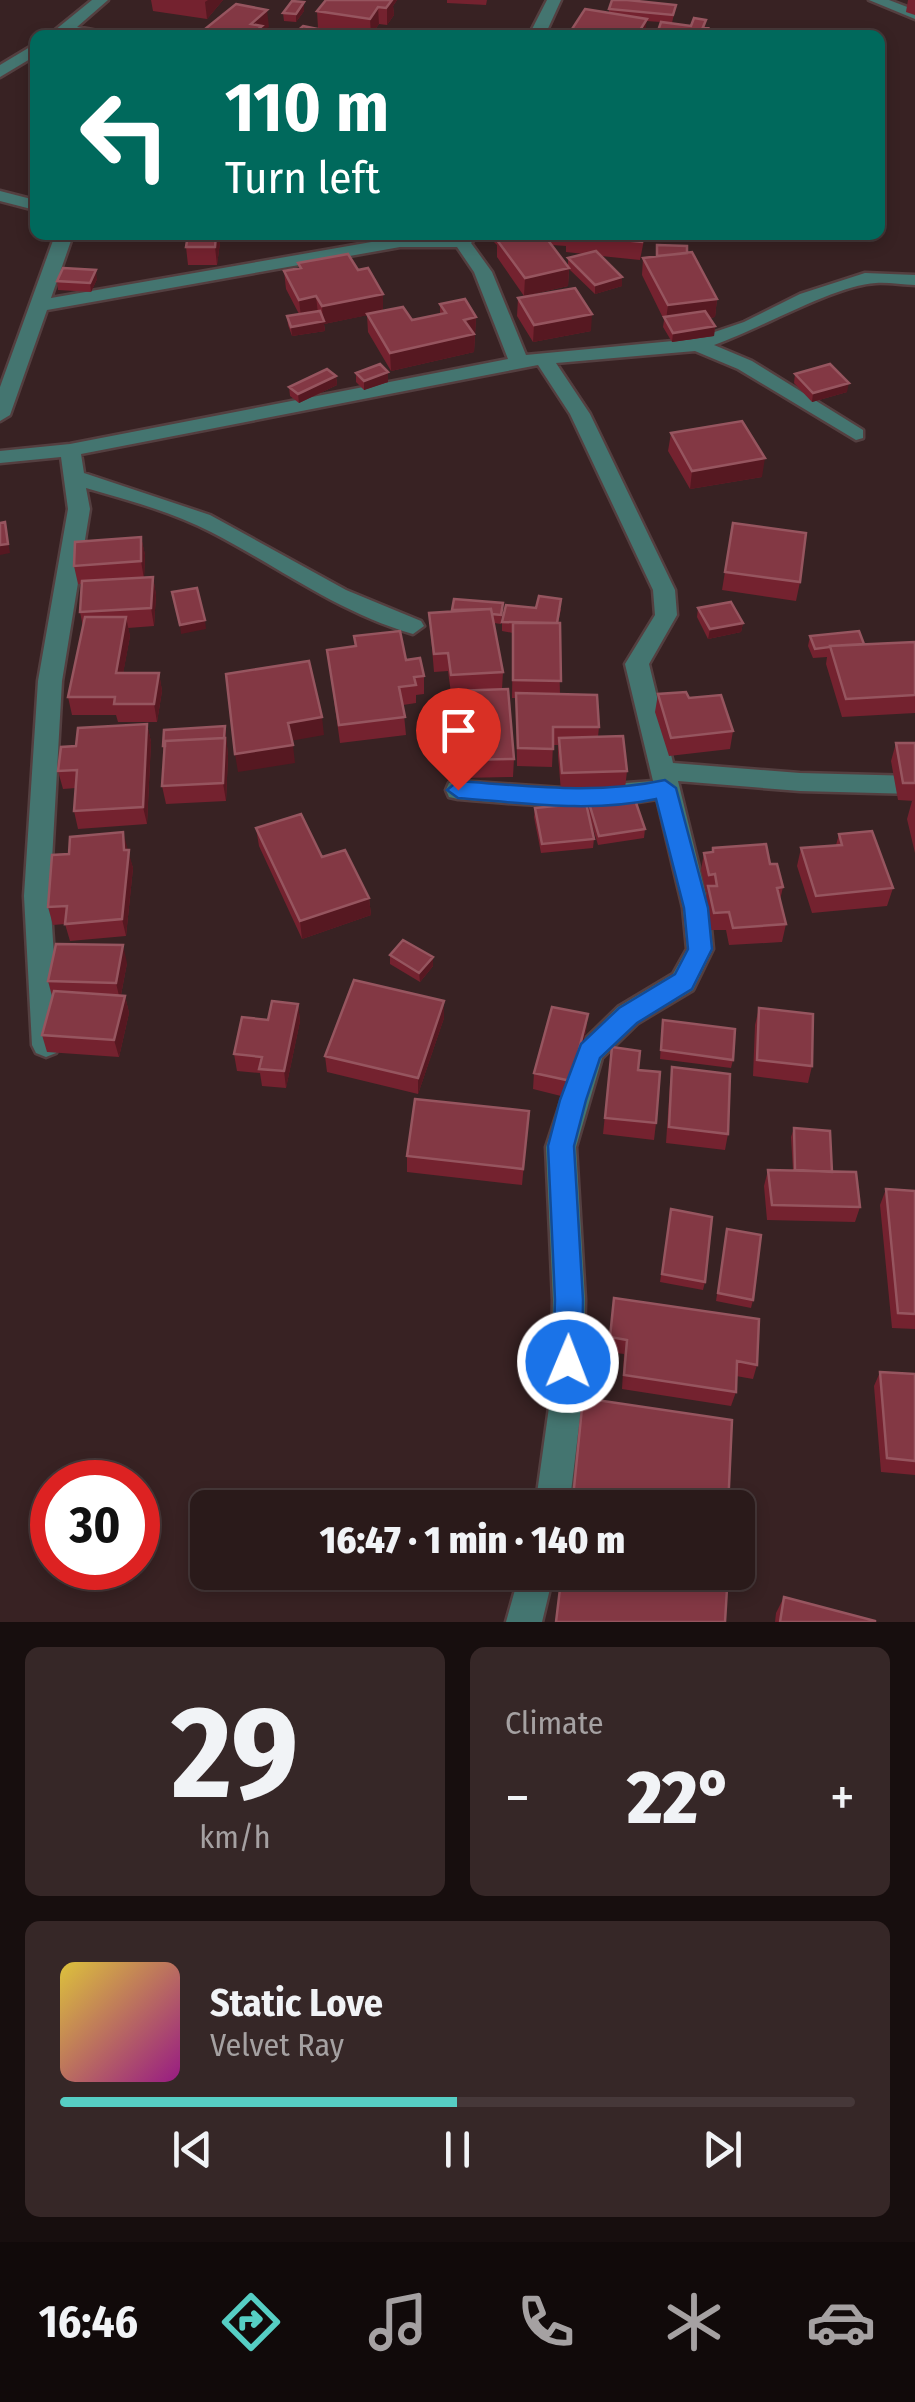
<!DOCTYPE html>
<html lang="en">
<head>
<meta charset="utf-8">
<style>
	:root { --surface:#2a1a1a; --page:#362727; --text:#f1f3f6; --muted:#a5a1a2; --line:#463839; --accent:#56cec4 }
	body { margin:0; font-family:"Fira Sans Condensed",sans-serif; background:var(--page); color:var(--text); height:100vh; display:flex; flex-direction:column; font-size:38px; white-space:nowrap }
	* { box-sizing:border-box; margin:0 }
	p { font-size:32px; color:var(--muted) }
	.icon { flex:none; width:55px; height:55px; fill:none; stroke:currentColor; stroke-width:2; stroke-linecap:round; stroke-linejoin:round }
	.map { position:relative; height:1622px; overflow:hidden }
	.details { display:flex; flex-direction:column; gap:25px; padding:25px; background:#170e0e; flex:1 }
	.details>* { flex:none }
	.hud { position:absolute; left:30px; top:30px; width:855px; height:210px; border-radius:15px; box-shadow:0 5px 15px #0003,0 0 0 2px var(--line); background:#00695c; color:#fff; overflow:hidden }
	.speed { position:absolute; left:30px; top:1460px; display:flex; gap:20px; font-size:50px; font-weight:700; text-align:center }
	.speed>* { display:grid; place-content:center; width:130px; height:130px; border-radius:50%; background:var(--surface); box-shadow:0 5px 15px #0003,0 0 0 2px var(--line); line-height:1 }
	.speed .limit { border:15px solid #d22; background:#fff; color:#111 }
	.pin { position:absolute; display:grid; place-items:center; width:85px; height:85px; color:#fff; margin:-102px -42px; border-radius:50% 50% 50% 0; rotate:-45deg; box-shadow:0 0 10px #0007 }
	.pin .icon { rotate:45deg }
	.me { position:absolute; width:110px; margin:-55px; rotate:1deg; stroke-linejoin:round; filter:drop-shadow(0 0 8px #0008) }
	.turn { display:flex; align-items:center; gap:35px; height:210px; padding:0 30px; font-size:45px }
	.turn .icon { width:130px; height:130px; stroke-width:2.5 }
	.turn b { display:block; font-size:70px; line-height:85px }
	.big { font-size:75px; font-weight:800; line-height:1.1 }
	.details .widget { flex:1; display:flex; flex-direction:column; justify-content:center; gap:15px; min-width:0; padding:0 35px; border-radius:15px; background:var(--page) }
	.details .dial { align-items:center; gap:0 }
	.dial b { font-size:130px; line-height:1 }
	.song { display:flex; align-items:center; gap:30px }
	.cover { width:120px; height:120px; border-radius:15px; background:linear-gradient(135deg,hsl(50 70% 55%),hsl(310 70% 35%)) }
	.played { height:10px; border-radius:5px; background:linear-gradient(90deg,var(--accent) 50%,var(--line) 50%) }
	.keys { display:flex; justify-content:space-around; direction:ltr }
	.heat { display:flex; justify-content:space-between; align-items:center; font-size:55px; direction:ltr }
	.details .tiles { flex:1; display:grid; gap:25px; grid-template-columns:1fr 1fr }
	.widget:last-child { grid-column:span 2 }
	.trip { position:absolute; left:190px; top:1490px; width:565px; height:100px; border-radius:15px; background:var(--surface); box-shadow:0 5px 15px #0003,0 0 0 2px var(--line); font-weight:800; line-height:100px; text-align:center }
	.menu { display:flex; height:160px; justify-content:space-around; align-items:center; background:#110a0a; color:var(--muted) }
	.menu .icon { width:70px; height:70px }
	.menu .on { color:var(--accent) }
	.menu b { font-size:45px; color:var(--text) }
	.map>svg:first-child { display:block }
</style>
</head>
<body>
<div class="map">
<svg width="915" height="1622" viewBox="0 0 915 1622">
	<rect width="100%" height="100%" fill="#382223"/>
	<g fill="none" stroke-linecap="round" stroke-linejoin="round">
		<g stroke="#543f40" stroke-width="5">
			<path id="street" d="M92 0H108L77 27 118 35H49Z
				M547 0H561L545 35H529Z
				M869 0H889L915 10V19Z
				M35 44V56L0 77V65Z
				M0 191 35 200V210L0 201Z
				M55 235H73L51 298 400 237 478 235 471 243 492 272 526 355 694 339 744 322 800 294 865 273 915 275V285C902 285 888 282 876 283 835 285 758 330 714 345L752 361 863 430V438L856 440 738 369 695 351 556 363 590 414 675 590 677 615 649 664 673 763 800 773 915 776V794L800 791 678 781 709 908 713 949 693 990 638 1023 602 1058 576 1147 585 1300 583 1393 569 1508H535L551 1393 553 1300 546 1147 580 1044 618 1007 673 974 687 949 683 908 657 799C591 811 525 805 458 799L449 797 446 790 449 783 458 781 562 788 653 781 625 664 655 615 653 590 570 414 538 365 81 454 84 473 210 515 346 590 421 621 424 626 413 634C339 613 279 567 211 532 172 512 128 500 86 488L90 509 62 681 50 896 60 1045 56 1053 46 1057 36 1053 32 1045 24 896 38 681 68 509 61 457 0 463V451L70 444 508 359 474 272 457 247H400L47 310 10 415 0 421V387Z
				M520 1572H554L542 1622H506Z"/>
		</g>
		<use href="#street" fill="#447570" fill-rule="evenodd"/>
	</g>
	<path fill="#74222f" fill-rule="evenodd" d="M151 0H223L207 19 153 11Z
		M326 0H397L393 6 394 15 387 25 379 24 371 35 318 28 317 11Z
		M447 0H487L486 5 447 3Z
		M908 0H915V15L906 12Z
		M676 5 672 23 691 26 706 20 705 27 707 35H657L661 22 646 21 645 35H572V29L609 13V9Z
		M304 11 296 22 284 21 283 13Z
		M221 235 217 265H188L186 247Z
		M275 235H305L302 239Z
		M487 235H645L640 260 601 256 622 277V286L595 294 569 269 568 286 524 296 497 257V245ZM552 245 566 246V252L584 254 568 258V266Z
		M657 245 687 253 717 299 715 317 710 318 715 326 714 336 672 342 663 327 664 320 642 275 643 258 656 256Z
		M298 263 383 311 412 320 440 314V304L476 317 474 352 391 371 368 332 367 315 324 324 325 331 292 336 288 325 287 316 299 314 286 289 284 271 299 268Z
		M97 279 91 292 58 290 57 281Z
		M518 298 591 331 533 342 517 316Z
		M356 373 388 382 364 390 356 382Z
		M795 374 847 392 812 402 794 383Z
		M336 376 337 385 299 403 290 396 289 387Z
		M671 433 762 477 690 489 668 451Z
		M733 523 800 582 796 601 722 590Z
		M141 537 145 555 144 577H153L156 595 154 626 128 628 130 636 123 673H159L162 691 157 722H118L116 715H72L68 697 83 627 80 612 82 584H78L74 566Z
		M503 603 501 624 494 623 503 672 502 689 514 759 513 777 460 778 459 744 434 745 433 701H454V693H451L448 671 434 672 429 613 452 611Z
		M536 608 561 609 558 623 560 694 599 727 598 737 627 771 625 789 561 791 558 756V745H553L552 767 517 766 516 698H512L513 633 502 631V622Z
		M698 608 743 623 741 632 708 639 697 617Z
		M354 636 406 660 424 676V694L416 695V703L403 705 406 735 340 743 327 650 355 647Z
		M810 636 864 644 915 642V713L842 717 826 664 827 657 813 658 808 646Z
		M658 694 689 698 733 731 730 749 669 756 655 712Z
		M147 724 151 742 147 824 78 829 74 811 76 788 63 789 58 771 76 746Z
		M225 726 228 756 226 801 166 804 162 786 164 753 163 746Z
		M896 743H915V801L898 800 891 761Z
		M912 801H915V853L907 819Z
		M589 803 645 829 644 838 598 845 588 812Z
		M535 808 594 839 593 848 541 853 534 817Z
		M256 828 322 857 369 898 371 915 302 939 259 846Z
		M839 834 893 888 887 906 812 913 797 866 801 848 836 845Z
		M713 848 770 864 783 887 780 900 786 924 782 942 729 945 726 930H711L705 903 707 892H706L701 870 704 853 712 852Z
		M127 850 133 868 126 936 70 941 65 924 53 925 48 907Z
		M390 955 433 957V966L420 982 390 964Z
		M127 963 121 995 125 996 129 1013 119 1057 47 1052 42 1035 52 996 48 981Z
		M444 1001V1018L418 1094 327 1072 325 1056Z
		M298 1004 300 1021 286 1088 262 1086 260 1073 237 1071 234 1054 268 1020Z
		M759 1008 812 1066 808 1083 753 1076 755 1025Z
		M588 1014 586 1031 569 1098 533 1089 534 1073Z
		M662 1029 733 1060 731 1068 660 1059Z
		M612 1047 638 1070 656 1123 654 1140 603 1134Z
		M672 1067 728 1134 725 1150 666 1143 670 1084Z
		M529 1111 522 1185 407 1172V1156Z
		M794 1128 832 1172 860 1207 855 1222 767 1220 764 1186 768 1170 793 1171 791 1137Z
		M886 1189 915 1191V1329L892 1328 880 1205Z
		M671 1209 705 1282 703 1290 660 1282Z
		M727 1229 753 1300 751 1308 716 1301Z
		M612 1313 757 1365 753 1379 736 1376V1392L731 1406 622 1389 624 1354 608 1352Z
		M880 1372 915 1374V1475L881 1472 874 1386Z
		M784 1597 875 1622H775L776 1613Z"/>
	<path fill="#561821" d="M208 0H223L207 19 205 2Z
		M387 0H397L393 6 394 15 387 25Z
		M304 2V11L296 22V14Z
		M378 7 379 24 371 35 370 19Z
		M267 10 269 27 262 32 263 35H251V24Z
		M647 19 645 35H637Z
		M216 235H221L217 265 215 247Z
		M569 268 568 286 524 296 525 278Z
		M96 270 97 279 91 292 90 283Z
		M622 277V286L595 294V285Z
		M383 294V312L324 324 325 331 292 336 291 327 323 322 322 306Z
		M316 296 318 314 301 317 299 300Z
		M717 299 715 317 668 323 666 320 668 305Z
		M592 314 591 331 533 342 534 325Z
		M476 317 474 352 391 371 390 353 464 320Z
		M715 326 714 336 672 342 673 333Z
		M388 372V382L364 390V381Z
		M336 376 337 385 299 403 298 394Z
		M849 383 847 392 812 402 813 393Z
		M765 458 762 477 690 489 692 471Z
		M5 522 10 553 0 555V545Z
		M141 537 145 555 144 579 141 561Z
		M153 577 156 595 154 626 151 608Z
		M126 617 130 636 120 691 116 673Z
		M205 620 206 629 181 634 180 625Z
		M743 623 741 632 708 639 710 629Z
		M159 673 162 691 157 722 154 704Z
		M322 717 324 735 290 741 288 723Z
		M147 724 151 742 147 824 143 807Z
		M225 726 228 756 226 801 223 783Z
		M293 745 295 763 238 772 235 754Z
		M123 832 133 868 126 936 122 919Z
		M369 898 371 915 302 939 300 921Z
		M123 945 127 963 120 1000 116 983Z
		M433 957V966L420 982 419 973Z
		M125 996 129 1013 119 1057 114 1040Z
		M444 1001V1018L418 1094V1078Z
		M298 1004 300 1021 286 1088 284 1071Z
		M588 1014 586 1031 569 1098 571 1081Z"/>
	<path fill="#833844" stroke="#96555f" stroke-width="2.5" d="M326 0H392L386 8 378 7 370 19 317 11Z
		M612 0H627L676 5 673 15 609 9Z
		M292 1 304 2 296 14 283 13Z
		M236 4 267 10 251 24 262 26 251 35H219L200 33Z
		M585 9 647 19 637 35H611L572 29Z
		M694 18 706 20 703 27 708 28 704 35H676V33L658 31 661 22 691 26Z
		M303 26 347 35H293Z
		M188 235H216L215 247H186Z
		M497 235H520L501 239Z
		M520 235H544L569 268 525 278 497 240Z
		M571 235H643L642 242Z
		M657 245 687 246V253L657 256Z
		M596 251 622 277 595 285 568 258Z
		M692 252 717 299 668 305 643 258Z
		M348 254 358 270 368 268 383 294 322 306 316 296 299 300 284 271 301 268 298 263Z
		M63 268 96 270 90 283 57 281Z
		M575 288 592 314 534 325 518 298Z
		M465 299 476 317 464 320 474 334 390 353 367 314 403 307 412 320 446 313 440 304Z
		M320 311 324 321 291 327 287 316Z
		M705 311 715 326 673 333 664 317Z
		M380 364 388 372 364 381 356 373Z
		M830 364 849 383 813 393 795 374Z
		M327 369 336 376 298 394 289 387Z
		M742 421 765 458 692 471 671 433Z
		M5 522 8 544 0 545V523Z
		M733 523 806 533 800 582 725 572Z
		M141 537V561L74 566 75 542Z
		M153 577 151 608 80 612 82 581Z
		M197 588 205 620 180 625 172 592Z
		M539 596 561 599 557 623 502 622 506 605 536 608Z
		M454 599 503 603 501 615 492 614 491 609 452 610Z
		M731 602 743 623 710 629 698 608Z
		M491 609 503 672 451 675 448 653 434 654 429 613Z
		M85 617H126L116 673H159L154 704H114L115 697H68Z
		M513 623H560L561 681 513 680Z
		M400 631 406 660 420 658 424 676 414 677 416 685 399 687 405 717 339 725 327 650 356 646 354 636Z
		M859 631 864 644 830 646V647L815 649 810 636Z
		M915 642V695L846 699 830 646Z
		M309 661 322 717 288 723 293 745 235 754 226 674Z
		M508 689 514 759 460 760 459 726 434 727 433 701H455L454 691Z
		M686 692 689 698 721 695 733 731 671 738 658 694Z
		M516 693 597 695 599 727H553V749L518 748Z
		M147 724 143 807 74 811 77 770 58 771 61 747 76 746 78 728Z
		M225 726 224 738 165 741V746H163L164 730Z
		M623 736 627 771 562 773 559 738Z
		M225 738 223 783 162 786 165 741Z
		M896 743H915V783H903Z
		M634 797 645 829 599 836 589 803Z
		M586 803 594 839 542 844 535 808Z
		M301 814 322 857 345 850 369 898 300 921 256 828Z
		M872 831 893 888 816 896 801 848 842 845 839 834Z
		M123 832 124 850H129L122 919 65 924 67 906 48 907 52 855 69 854 70 837Z
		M766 844 770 864H777L783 887 777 888 786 924 733 928 729 912 714 913 708 886H717L715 874 709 875 704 853 713 852V848Z
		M403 940 433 957 419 973 390 955Z
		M56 944 123 945 116 983 48 981Z
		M354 980 444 1001 418 1078 325 1056Z
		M54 991 125 996 114 1040 42 1035Z
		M272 1001 298 1004 284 1071 259 1069 262 1057 234 1054 242 1017 268 1020Z
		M552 1007 588 1014 571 1081 534 1073Z
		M759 1008 813 1014 812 1066 757 1060Z
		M663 1020 735 1029 733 1060 661 1050Z
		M612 1047 640 1051 638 1070 660 1072 656 1123 605 1118Z
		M672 1067 730 1074 728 1134 669 1127Z
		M415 1099 529 1111 523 1169 407 1156Z
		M794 1128 830 1131 832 1172 795 1170Z
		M768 1170 856 1172 860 1207 772 1205Z
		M886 1189 915 1191V1314L898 1313Z
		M671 1209 712 1217 705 1282 662 1274Z
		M727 1229 761 1235 753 1300 718 1293Z
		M614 1298 759 1319 757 1365 737 1361 736 1392 624 1375 627 1340 610 1337Z
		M880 1372 915 1374V1461L887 1458Z
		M583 1398 732 1420 728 1508H572Z
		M562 1572H728L725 1622H556Z
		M784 1597 875 1621V1622H780Z"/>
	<path fill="#1a73e8" stroke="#114b97" stroke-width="2.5" d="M665 780 676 788 708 908 712 949 692 989 637 1023 600 1058 586 1100 574 1146 583 1300 582 1362 578 1372 568 1376 557 1372 553 1362 555 1300 548 1146 560 1100 581 1044 619 1008 675 974 688 949 684 908 656 799C591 813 524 803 458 798L447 790 458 781C528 786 596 795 665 780Z"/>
</svg>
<div class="speed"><div class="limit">30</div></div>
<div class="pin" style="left:458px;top:790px;background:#d93025"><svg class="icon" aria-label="arrive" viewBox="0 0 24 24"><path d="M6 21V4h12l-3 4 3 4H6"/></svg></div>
<svg class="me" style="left:568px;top:1362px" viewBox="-20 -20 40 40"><circle r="17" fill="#1a73e8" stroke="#fff" stroke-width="3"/><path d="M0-11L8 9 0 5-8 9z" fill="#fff"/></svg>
<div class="trip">16:47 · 1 min · 140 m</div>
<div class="hud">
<div class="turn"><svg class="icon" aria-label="left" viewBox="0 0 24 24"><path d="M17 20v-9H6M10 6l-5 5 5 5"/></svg><div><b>110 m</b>Turn left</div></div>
</div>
</div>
<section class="details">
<div class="tiles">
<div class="widget dial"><b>29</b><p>km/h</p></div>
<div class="widget"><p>Climate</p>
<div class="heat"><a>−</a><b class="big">22°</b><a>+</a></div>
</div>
<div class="widget">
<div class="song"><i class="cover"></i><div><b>Static Love</b><p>Velvet Ray</p></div></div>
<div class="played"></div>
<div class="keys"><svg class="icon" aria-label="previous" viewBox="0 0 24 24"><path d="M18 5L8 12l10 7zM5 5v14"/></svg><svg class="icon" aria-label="pause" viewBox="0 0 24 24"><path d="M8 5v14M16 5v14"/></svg><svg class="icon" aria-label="next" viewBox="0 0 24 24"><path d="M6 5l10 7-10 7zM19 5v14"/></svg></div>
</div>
</div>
</section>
<nav class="menu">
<b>16:46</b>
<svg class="icon on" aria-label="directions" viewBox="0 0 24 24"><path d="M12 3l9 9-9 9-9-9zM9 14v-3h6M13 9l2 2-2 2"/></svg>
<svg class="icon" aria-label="music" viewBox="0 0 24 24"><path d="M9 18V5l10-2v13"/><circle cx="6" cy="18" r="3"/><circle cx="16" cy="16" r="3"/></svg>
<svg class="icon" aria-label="phone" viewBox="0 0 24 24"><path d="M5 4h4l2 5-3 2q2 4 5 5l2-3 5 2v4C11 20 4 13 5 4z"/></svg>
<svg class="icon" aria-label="climate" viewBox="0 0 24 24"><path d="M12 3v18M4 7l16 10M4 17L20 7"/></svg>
<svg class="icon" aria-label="car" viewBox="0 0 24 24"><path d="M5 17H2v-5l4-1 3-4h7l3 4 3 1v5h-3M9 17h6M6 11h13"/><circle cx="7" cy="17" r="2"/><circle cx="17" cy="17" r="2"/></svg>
</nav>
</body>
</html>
